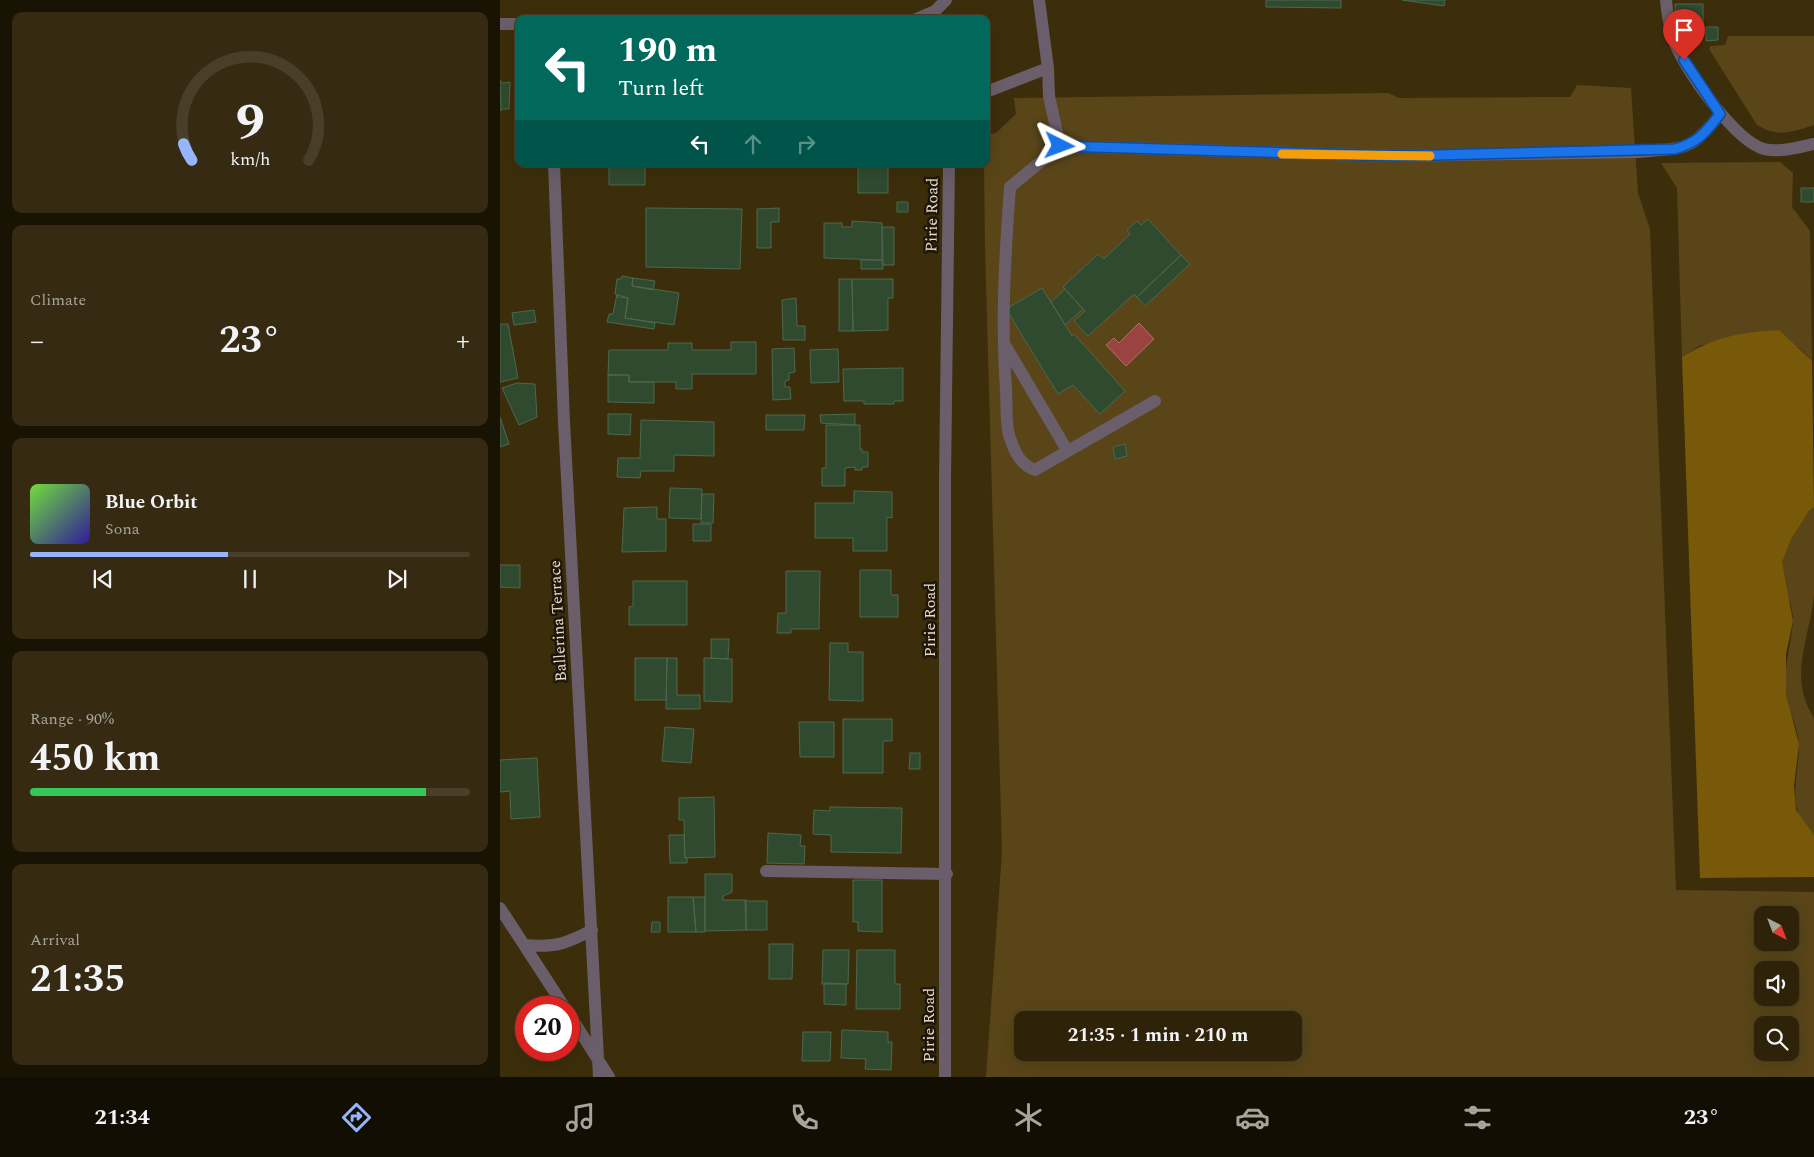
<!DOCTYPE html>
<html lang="en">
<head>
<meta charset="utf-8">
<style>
	:root { --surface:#2e2208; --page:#362a12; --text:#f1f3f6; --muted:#a7a49c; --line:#493f29; --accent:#95b6fd }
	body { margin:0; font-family:Spectral,serif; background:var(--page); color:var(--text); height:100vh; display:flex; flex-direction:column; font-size:19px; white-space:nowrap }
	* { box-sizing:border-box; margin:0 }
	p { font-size:16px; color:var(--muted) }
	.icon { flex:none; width:28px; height:28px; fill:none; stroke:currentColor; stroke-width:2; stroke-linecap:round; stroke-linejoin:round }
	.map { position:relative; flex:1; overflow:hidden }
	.panel { display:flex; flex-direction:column; gap:12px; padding:12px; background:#191304; width:500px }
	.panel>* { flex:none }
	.guide { position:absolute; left:15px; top:15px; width:475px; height:152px; border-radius:10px; box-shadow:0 5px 20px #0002,0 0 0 1px var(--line); background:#00695c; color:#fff; overflow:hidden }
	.needle { width:32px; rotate:138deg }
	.controls { position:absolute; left:1254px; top:906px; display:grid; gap:10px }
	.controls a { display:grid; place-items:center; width:45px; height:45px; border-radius:10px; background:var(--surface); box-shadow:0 5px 20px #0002,0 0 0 1px var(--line); font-size:25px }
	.speed { position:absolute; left:15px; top:996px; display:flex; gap:10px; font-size:25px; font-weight:700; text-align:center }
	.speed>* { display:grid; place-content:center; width:65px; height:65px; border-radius:50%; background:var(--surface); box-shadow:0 5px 20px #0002,0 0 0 1px var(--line); line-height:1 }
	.speed .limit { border:8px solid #d22; background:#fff; color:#111 }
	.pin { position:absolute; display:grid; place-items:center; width:42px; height:42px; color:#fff; margin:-51px -21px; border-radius:50% 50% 50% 0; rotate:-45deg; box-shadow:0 0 5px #0007 }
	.pin .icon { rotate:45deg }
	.me { position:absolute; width:55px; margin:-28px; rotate:93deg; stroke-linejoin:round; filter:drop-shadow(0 0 4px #0008) }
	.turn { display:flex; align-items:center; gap:18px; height:105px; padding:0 20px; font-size:22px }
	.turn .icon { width:65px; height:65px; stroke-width:2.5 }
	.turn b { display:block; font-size:35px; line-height:42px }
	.lanes { display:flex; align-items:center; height:48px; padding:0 20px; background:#0003; justify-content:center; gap:25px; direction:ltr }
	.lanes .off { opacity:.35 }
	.big { font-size:38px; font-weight:700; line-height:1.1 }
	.panel .widget { flex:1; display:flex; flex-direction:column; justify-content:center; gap:8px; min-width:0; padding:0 18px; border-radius:10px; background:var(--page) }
	.panel .dial { align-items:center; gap:0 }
	.dial svg { height:130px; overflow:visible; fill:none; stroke:var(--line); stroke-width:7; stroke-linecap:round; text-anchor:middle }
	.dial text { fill:var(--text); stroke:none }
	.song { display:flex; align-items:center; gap:15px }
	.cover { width:60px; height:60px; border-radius:8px; background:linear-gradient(135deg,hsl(100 70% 55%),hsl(250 70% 35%)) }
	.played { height:5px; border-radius:2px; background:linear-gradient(90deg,var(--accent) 45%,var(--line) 45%) }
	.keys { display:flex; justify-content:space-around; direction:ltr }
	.heat { display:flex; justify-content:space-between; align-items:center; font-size:28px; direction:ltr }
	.charge { height:8px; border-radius:4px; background:linear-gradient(90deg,#34c759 90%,var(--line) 0) }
	.trip { position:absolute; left:514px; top:1011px; width:288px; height:50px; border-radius:10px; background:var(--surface); box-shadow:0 5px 20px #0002,0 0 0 1px var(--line); font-weight:700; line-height:50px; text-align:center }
	.menu { display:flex; height:80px; justify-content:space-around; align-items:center; background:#120e03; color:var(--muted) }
	.menu .icon { width:35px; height:35px }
	.menu .current { color:var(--accent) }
	.menu b { font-size:22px; color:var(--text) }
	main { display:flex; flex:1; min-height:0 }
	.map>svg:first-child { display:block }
</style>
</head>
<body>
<main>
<section class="panel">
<div class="widget dial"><svg viewBox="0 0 100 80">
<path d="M14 69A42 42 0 1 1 86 69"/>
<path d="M14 69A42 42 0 0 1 9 59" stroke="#95b6fd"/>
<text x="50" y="56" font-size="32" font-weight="700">9</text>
<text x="50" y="72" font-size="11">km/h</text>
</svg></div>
<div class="widget"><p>Climate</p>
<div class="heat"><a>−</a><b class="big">23°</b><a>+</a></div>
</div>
<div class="widget">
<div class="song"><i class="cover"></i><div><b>Blue Orbit</b><p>Sona</p></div></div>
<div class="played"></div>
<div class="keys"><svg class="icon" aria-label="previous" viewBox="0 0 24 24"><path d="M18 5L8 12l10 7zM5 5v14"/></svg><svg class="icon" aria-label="pause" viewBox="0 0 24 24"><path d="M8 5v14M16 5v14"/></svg><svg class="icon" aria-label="next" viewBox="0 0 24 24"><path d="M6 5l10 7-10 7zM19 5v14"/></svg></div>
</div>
<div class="widget"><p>Range · 90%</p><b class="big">450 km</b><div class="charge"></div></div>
<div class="widget"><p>Arrival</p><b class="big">21:35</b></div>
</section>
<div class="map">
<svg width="1314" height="1077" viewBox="0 0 1314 1077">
	<rect width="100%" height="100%" fill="#3d2e0b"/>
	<path fill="#594518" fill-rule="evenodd" d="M1228 36H1314V125C1292 132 1278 138 1257 125L1209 49 1210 46 1225 45Z
		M1077 85 1131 88 1138 193 1150 229 1176 890 1314 892V1077H486L502 852 485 246 484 164H486V135L496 133 516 114 514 98 888 93 899 98 1070 97ZM1262 915H1290V942H1262ZM1262 970H1290V998H1262ZM522 1020H792V1052H522ZM1262 1025H1290V1052H1262Z
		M1280 162 1293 173 1292 207 1310 231 1312 361 1298 347 1201 345 1182 357 1177 188 1161 163Z
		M1314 507C1314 536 1314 566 1314 595 1310 638 1287 677 1314 718V835C1284 812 1299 777 1299 746 1299 729 1288 711 1286 694 1283 669 1291 646 1293 622 1294 603 1280 582 1282 562 1284 547 1302 516 1314 507Z"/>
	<path fill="#78590a" d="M1279 330 1312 361 1314 507 1309 511 1291 539 1282 562 1293 621 1286 654V695L1299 744 1294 786 1296 810 1314 835V877L1200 878 1182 357C1214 337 1242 332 1279 330Z"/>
	<path fill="#9b4340" stroke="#b17169" d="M639 323 654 339 626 366 606 345 614 338 619 343Z"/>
	<path fill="#304a30" stroke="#4d684d" d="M766 0H841V8L766 7Z
		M902 0H945L944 6Z
		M1175 4H1203V25H1175Z
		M1206 27H1218V40L1206 41Z
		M0 80 2 83 10 82 9 109H1V111Z
		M112 164H145V185H109V167H112Z
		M358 164H388V193H358Z
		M1301 188H1314V202H1301Z
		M397 202H408V212H397Z
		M146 208 242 209 240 269 146 267Z
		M279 208V222H271V248H257V209Z
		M648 219 681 255 637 297 634 294 588 336 574 321 585 311 563 287 598 254 604 259 630 234 627 230 637 221 641 225Z
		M352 221 382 223V260L324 258V223H342V227H352Z
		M382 227H394V265H383Z
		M681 255 690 264 645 306 637 297Z
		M361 260H382L383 269H361Z
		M122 276 133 278 132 286 179 293 174 325 125 318 128 298 115 294 117 279H121Z
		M133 278 155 281 153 290 132 286Z
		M339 279H352L353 331H339Z
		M352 279H393V298H388V330L353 331Z
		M542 288 572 336 574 334 625 391 600 414 573 385 558 394 506 309Z
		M565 289 583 309 565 325 551 302Z
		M117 294 118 297 128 298 125 318 155 323 154 329 107 322 109 314H113Z
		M296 298 297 326H305V340H283L282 300Z
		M34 310 36 322 14 325 12 313Z
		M0 324H8L18 378 0 382Z
		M231 342H256V374H192V389H176V382H129V375H108L109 350H168V343H192V350H231Z
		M294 348 295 372 289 373V380L285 381V387H290L291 399 273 400 272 349Z
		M338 349 339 382 311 383 310 350Z
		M403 368V401H394V404H364V401H344L343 369Z
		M108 375H129V382H154V403L108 402Z
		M17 383 35 384 37 417 19 425 2 388Z
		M108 414H131L130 435 108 434Z
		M355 414V425L321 423 320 415Z
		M266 415H305L304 430H266Z
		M0 417 9 444 0 447Z
		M141 420 214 422V456L174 455V471H141L140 478 117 477 118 458H140Z
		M326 425H360V449H362V452H368V467H362V470H355V467L345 468V486H322V468H326Z
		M625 444 627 456 615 459 613 447Z
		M170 488 202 489 201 519 169 518Z
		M354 491 392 492V518L387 517V551H353V538H315V503H354Z
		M202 494H214L213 523H201Z
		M157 507V519H166V551L122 552 124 508Z
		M193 524H211V541H193Z
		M0 565H20V588L0 587Z
		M360 570H391V595H398V617H360Z
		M286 571H320L319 629H291V633H277L278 613H286Z
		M133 581H187V625H129V607L133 606Z
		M211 639H229L228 659 211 658Z
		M330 643H348V652H363V701L329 700Z
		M135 658H167L166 700H135Z
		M167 658H177V695H200V709H166Z
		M204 658 232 659V702L204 701Z
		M343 719H392V741H383V773H343Z
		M299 722H334V757H300Z
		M165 727 194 729 191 763 162 761Z
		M410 753H420V769H409Z
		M37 758 40 817 11 819 10 791 0 792V760Z
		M214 797 215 857 185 858 184 820H179V798Z
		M330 807 402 808 401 853 331 852V835L313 834 314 810 330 811Z
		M268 833 301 835 300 846H305L304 864 267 863Z
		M169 835H184L185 858H187V863H170Z
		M205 874H232V892L223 896V900H246V930L205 931Z
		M353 880H382V932L358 931V922H353Z
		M168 897H193L196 932H168Z
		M193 897H205V932H196Z
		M245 901H267V930H246Z
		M152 922H160V932H151Z
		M269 944H293L292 979H269Z
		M323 950H349L348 984H322Z
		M357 950H395V984H400V1009H356Z
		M324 983 346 984V1005L324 1004Z
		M342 1030 388 1032V1042H392L391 1070 365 1069 366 1059 341 1058Z
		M303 1032H331L330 1061H302Z"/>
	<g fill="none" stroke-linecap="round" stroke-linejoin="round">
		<path stroke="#6a5e6b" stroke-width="12" d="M539 0 548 68 549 96 560 146 895 156 1139 152C1185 147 1190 153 1220 114
			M1166 0C1167 14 1170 28 1174 41 1185 70 1235 141 1264 149 1280 153 1299 147 1314 144
			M416 19 435 11 446 0
			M0 24H19
			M486 92 548 68
			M560 146 510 187C505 256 501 319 506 389 507 404 505 424 510 438 515 453 520 464 535 470L655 401
			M54 164 64 422 99 1077
			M505 345 567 450
			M266 871 447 874
			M0 908 65 1008
			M24 945C54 948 66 944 92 930
			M69 1014 109 1077
			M445 1077V479L449 164"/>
	</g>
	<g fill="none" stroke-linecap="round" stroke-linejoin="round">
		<g stroke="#114b97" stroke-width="12">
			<path id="route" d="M560 146 895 156 1175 149C1199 142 1205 133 1220 114L1184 60"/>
		</g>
		<use href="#route" stroke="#1a73e8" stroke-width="9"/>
		<path stroke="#f59e0b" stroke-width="9" d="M782 154 930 156"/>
	</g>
	<g text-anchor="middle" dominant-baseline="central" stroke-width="5" stroke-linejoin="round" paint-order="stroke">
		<g font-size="16" fill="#e5dbc9" stroke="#1e1709">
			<text transform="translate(432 215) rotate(-89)">Pirie Road</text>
			<text transform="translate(430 620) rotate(-90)">Pirie Road</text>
			<text transform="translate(58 621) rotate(-93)">Ballerina Terrace</text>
			<text transform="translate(429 1025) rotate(-90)">Pirie Road</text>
		</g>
	</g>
</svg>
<div class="controls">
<a><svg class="needle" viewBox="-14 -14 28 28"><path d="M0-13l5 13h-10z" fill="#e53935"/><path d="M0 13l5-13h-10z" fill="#a7a49c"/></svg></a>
<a><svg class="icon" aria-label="sound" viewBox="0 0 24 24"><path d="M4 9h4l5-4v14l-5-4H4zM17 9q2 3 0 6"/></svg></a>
<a><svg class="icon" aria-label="search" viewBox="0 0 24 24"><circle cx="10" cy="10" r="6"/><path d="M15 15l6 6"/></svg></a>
</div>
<div class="speed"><div class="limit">20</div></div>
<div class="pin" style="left:1184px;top:60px;background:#d93025"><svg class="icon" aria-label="arrive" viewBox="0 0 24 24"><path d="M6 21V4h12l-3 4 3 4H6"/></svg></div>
<svg class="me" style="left:560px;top:146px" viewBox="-20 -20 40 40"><path d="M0-17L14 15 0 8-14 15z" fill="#1a73e8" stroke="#fff" stroke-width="4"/></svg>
<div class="trip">21:35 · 1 min · 210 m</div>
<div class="guide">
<div class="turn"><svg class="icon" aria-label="left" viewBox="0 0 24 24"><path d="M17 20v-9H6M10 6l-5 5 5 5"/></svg><div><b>190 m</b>Turn left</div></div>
<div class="lanes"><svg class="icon" aria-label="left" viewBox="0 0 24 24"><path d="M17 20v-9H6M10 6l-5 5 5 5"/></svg><svg class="icon off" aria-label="ahead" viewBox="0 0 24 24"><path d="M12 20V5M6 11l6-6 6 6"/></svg><svg class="icon off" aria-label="right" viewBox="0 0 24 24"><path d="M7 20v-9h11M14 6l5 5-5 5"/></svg></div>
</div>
</div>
</main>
<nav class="menu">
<b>21:34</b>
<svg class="icon current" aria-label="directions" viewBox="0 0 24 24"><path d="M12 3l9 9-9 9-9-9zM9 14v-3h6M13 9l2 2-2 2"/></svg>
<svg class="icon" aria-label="music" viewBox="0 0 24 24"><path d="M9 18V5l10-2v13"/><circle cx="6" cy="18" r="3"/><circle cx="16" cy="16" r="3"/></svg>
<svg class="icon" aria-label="phone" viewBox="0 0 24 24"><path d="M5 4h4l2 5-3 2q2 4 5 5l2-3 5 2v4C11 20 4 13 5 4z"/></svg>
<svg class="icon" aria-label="climate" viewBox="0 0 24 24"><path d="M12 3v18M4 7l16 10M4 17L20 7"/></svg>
<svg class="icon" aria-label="car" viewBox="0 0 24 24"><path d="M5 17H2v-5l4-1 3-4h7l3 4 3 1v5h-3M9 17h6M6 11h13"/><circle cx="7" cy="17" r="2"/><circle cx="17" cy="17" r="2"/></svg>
<svg class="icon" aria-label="filters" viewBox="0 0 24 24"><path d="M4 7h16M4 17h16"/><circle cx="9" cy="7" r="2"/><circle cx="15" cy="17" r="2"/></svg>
<b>23°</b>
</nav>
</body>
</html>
